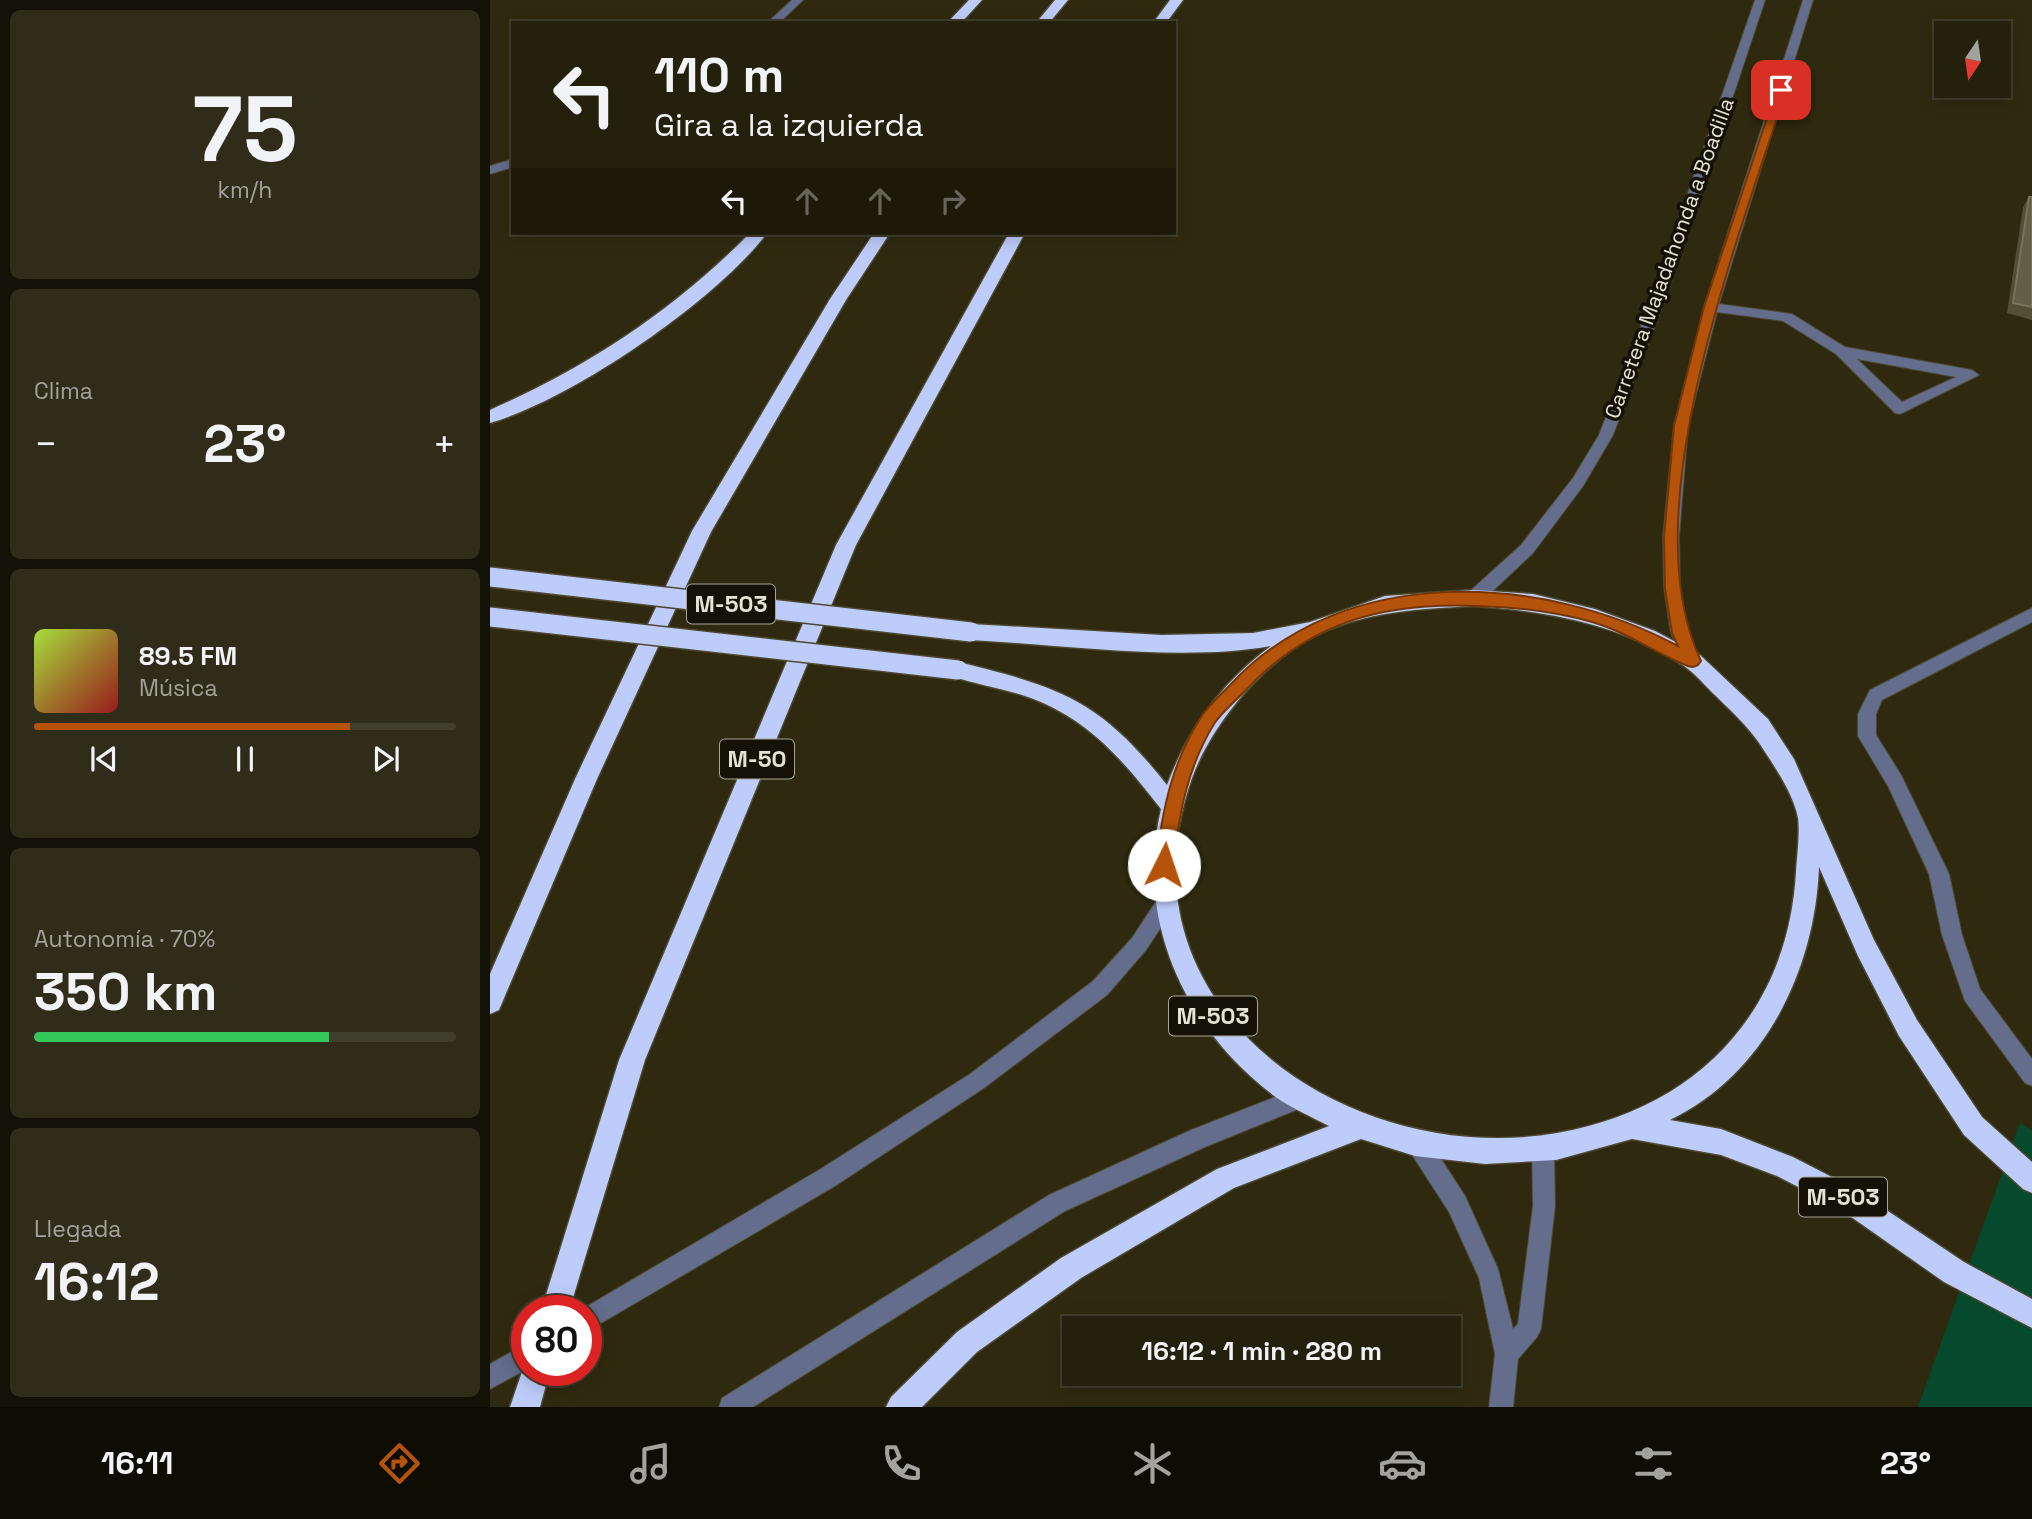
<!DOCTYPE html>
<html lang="es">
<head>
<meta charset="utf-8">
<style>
	:root { --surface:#23200b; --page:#2f2d19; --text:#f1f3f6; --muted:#a3a39d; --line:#403e2c; --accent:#b45309 }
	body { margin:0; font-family:"Space Grotesk",sans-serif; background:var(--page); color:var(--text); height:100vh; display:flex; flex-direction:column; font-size:26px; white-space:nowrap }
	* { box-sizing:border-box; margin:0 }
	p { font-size:23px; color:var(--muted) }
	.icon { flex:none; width:38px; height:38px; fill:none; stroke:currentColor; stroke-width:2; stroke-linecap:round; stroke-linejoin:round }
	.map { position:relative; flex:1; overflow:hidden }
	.panel { display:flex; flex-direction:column; gap:10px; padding:10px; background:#131206; width:490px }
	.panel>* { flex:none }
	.top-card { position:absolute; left:21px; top:21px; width:665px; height:214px; border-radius:0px; box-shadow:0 4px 18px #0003,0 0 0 2px var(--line); background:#23200b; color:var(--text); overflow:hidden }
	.needle { width:46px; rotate:193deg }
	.tools { position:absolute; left:1444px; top:21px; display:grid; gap:14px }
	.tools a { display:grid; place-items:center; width:77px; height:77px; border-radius:0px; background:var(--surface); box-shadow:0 4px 18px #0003,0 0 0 2px var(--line); font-size:35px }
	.speed { position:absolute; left:21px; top:1295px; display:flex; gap:14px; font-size:35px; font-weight:700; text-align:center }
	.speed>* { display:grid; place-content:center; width:91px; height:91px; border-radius:50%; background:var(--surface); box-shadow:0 4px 18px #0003,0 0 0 2px var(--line); line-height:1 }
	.speed .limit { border:10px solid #d22; background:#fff; color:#111 }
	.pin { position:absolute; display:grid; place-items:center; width:60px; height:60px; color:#fff; margin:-30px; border-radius:14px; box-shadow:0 4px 10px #0006 }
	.me { position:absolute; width:77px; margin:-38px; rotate:4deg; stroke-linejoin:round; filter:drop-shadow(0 0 5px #0008) }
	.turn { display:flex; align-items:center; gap:24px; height:147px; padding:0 28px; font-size:32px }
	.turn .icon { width:91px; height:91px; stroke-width:2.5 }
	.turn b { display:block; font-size:49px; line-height:60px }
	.lanes { display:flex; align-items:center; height:66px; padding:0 28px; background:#0003; justify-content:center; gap:35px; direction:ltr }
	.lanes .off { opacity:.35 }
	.big { font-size:52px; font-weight:700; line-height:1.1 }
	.panel .widget { flex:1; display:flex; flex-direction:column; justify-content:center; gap:10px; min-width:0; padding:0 24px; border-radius:10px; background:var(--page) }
	.panel .dial { align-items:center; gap:0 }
	.dial b { font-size:91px; line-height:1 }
	.song { display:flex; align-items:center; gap:21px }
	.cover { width:84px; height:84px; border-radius:10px; background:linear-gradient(135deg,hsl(80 70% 55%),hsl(0 70% 35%)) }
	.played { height:7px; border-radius:4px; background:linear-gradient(90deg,var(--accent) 75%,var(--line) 75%) }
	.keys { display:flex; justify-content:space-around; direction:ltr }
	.heat { display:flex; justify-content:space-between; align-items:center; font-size:38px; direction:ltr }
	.charge { height:10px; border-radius:5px; background:linear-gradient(90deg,#34c759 70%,var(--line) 0) }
	.trip { position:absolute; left:572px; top:1316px; width:399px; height:70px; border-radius:0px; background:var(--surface); box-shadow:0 4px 18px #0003,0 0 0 2px var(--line); font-weight:700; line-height:70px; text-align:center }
	.tabs { display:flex; height:112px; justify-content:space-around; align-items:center; background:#0e0d04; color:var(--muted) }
	.tabs .icon { width:49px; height:49px }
	.tabs .selected { color:var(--accent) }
	.tabs b { font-size:32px; color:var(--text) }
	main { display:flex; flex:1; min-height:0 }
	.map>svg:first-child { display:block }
</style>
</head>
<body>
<main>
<section class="panel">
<div class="widget dial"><b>75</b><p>km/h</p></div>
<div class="widget"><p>Clima</p>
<div class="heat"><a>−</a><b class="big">23°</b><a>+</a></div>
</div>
<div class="widget">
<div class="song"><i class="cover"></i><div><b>89.5 FM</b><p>Música</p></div></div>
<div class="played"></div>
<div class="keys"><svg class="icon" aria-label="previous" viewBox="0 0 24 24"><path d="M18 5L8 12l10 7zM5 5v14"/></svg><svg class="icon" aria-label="pause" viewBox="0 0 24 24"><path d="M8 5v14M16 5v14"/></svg><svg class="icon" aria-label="next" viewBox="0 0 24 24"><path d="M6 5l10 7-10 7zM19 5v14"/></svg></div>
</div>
<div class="widget"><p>Autonomía · 70%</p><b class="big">350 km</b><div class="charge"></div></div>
<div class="widget"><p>Llegada</p><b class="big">16:12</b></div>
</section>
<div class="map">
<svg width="1542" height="1407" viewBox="0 0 1542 1407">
	<rect width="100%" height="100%" fill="#2f2a0f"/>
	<path fill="#054a2d" d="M1530 1123 1542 1131V1407H1428Z"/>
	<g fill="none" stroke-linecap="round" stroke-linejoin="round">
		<g stroke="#4c482e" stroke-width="2">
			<path id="minor" d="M302 0H313L289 23H277Z
				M1265 0H1275L1177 294 1123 435 1093 486 1043 553 990 603H978L976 598 978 593 1031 545 1083 478 1109 435 1163 294Z
				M1313 0H1323L1229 304 1302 314 1355 347 1482 370 1489 375 1410 414 1405 413 1346 354 1293 321 1227 312 1198 426 1189 537 1190 588 1197 633 1212 661 1209 666H1197L1181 633 1174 588 1173 537 1184 426 1214 307ZM1367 359 1466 377 1412 402Z
				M23 159V167L0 174V166Z
				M1542 608V622L1392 700 1386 714V735L1411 775 1459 874 1472 935 1490 989 1542 1059V1086L1535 1083 1475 1001 1452 935 1439 874 1398 786 1368 736V714L1380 690Z
				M674 897 681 900 684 906 681 912 656 950 617 995 494 1088 345 1186 96 1332V1311H89L329 1170 480 1074 603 981 642 938 667 900Z
				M808 1088 816 1092 819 1099 816 1106 715 1147 575 1211 263 1407H229L232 1398 559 1195 701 1130Z
				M927 1131 935 1134 975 1196 1008 1269 1023 1329 1028 1324 1043 1206 1042 1148 1045 1140 1053 1137 1061 1140 1064 1148 1065 1206 1051 1329 1047 1337 1028 1359 1023 1407H999L1005 1354 989 1278 959 1212 919 1150 916 1142 919 1134Z
				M37 1343V1369L0 1389V1364Z"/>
		</g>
		<g stroke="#4c482e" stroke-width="3">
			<path id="highway" d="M479 0H492L471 23H457Z
				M565 0H578L559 23H546Z
				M680 0H693L676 23H663Z
				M260 233H277C226 301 81 400 0 423V410C99 366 184 310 260 233Z
				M384 233H400L356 300 221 532 107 779 9 1010 0 1014V974L85 779 202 531 340 299Z
				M519 233H535L366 545 155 1060 79 1311H51L129 1060 346 545Z
				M984 590 1043 594 1105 609 1165 631 1210 655 1278 719 1304 759 1384 940 1427 1020 1492 1117 1542 1162V1193L1533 1189 1474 1135 1409 1036 1368 956 1329 867C1325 970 1275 1074 1180 1120L1231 1129 1303 1157 1365 1189 1474 1262 1542 1299V1328L1454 1282 1347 1207 1287 1176 1231 1155 1142 1139 1066 1160 995 1164 925 1156 871 1139 744 1188 591 1278 487 1352 432 1407H396L401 1397 467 1332 571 1258 727 1169 839 1126C822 1117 803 1109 787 1098 696 1031 644 921 671 809 632 759 597 717 535 696 510 688 485 684 461 676L458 670 461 664 468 662C571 687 610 700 677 785 698 729 733 681 781 646 694 662 572 645 481 640L474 638 471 632 474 626 481 624 672 635 763 633 820 622 895 596ZM984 606C1056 611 1132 624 1194 666 1206 674 1216 687 1227 697 1245 715 1262 730 1275 752 1287 770 1304 796 1308 818 1310 833 1307 856 1306 872 1298 1014 1205 1109 1067 1133 861 1169 622 1009 701 781 720 726 772 664 823 637 874 611 929 609 984 606Z
				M36 1360 37 1370H60L50 1407H20Z"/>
		</g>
		<use href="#minor" fill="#646d8c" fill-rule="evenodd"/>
		<use href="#highway" fill="#beccfb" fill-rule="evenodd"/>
		<g stroke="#4c482e" stroke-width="22" stroke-linecap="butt">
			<path id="highway-bridge" d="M0 577 481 632
				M0 617 468 670"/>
		</g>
		<use href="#highway-bridge" stroke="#beccfb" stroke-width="19"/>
	</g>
	<path fill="#534e34" d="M1539 197H1542V320L1517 313 1533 207Z"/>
	<path fill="#635e45" stroke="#77735b" stroke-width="2" d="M1539 197H1542V307L1523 303Z"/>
	<path fill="#b45309" stroke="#753606" stroke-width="2" d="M1287 88 1296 90C1249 239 1140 513 1211 661L1208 665C1203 667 1204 668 1198 666 1165 653 1137 632 1102 622 1063 611 1027 607 987 606 893 602 818 622 753 693 743 703 731 713 724 724 697 768 689 815 683 865L674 873 668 870 666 865C672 810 682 761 713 714 721 703 733 693 742 683 855 563 1051 573 1188 646L1182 633 1175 589 1174 537 1184 426 1214 307Z"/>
	<g text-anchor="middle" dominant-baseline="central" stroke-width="7" stroke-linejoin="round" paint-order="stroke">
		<g font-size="21" fill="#e5e3d3" stroke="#141207">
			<text transform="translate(1179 258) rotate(-70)">Carretera Majadahonda a Boadilla</text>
		</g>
		<g fill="#141207" stroke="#a6a496" stroke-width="2">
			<rect x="197" y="584.5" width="88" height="39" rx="5"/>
			<rect x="230" y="739.5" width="74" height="39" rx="5"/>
			<rect x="679" y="996.5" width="88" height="39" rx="5"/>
			<rect x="1309" y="1177.5" width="88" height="39" rx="5"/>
		</g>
		<g font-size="23" font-weight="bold" fill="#e5e3d3">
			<text x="241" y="604">M-503</text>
			<text x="267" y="759">M-50</text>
			<text x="723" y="1016">M-503</text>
			<text x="1353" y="1197">M-503</text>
		</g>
	</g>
</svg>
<div class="tools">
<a><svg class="needle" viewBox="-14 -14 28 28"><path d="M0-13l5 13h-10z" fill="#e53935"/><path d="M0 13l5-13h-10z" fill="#a3a39d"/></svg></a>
</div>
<div class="speed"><div class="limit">80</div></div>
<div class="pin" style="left:1291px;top:90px;background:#d93025"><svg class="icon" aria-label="arrive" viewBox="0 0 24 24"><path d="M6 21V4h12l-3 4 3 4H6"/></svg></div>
<svg class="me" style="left:674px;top:865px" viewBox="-20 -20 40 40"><circle r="19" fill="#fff"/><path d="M0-13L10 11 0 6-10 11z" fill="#b45309"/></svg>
<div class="trip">16:12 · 1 min · 280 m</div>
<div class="top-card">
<div class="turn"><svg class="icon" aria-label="left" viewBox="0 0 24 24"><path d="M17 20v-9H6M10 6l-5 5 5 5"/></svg><div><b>110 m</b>Gira a la izquierda</div></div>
<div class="lanes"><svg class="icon" aria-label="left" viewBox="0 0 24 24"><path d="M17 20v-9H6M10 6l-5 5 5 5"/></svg><svg class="icon off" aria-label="ahead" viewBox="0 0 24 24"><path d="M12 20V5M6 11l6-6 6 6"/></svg><svg class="icon off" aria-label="ahead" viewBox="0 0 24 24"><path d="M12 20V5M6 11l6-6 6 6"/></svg><svg class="icon off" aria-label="right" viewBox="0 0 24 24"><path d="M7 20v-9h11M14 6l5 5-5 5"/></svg></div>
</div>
</div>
</main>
<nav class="tabs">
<b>16:11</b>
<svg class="icon selected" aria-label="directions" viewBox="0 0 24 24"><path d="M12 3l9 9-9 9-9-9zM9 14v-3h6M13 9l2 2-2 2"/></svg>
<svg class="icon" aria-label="music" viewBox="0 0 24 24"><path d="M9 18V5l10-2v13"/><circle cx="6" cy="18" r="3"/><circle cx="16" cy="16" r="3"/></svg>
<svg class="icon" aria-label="phone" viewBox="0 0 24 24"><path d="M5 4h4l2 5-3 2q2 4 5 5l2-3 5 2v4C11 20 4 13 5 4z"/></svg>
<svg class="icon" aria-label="climate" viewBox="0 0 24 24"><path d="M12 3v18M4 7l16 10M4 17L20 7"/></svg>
<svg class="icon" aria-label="car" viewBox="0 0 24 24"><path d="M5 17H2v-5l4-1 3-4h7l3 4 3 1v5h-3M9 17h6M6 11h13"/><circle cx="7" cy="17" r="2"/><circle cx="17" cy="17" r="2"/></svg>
<svg class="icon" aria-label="filters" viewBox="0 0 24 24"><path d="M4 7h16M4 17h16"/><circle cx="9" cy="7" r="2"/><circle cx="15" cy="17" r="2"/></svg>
<b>23°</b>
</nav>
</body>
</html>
